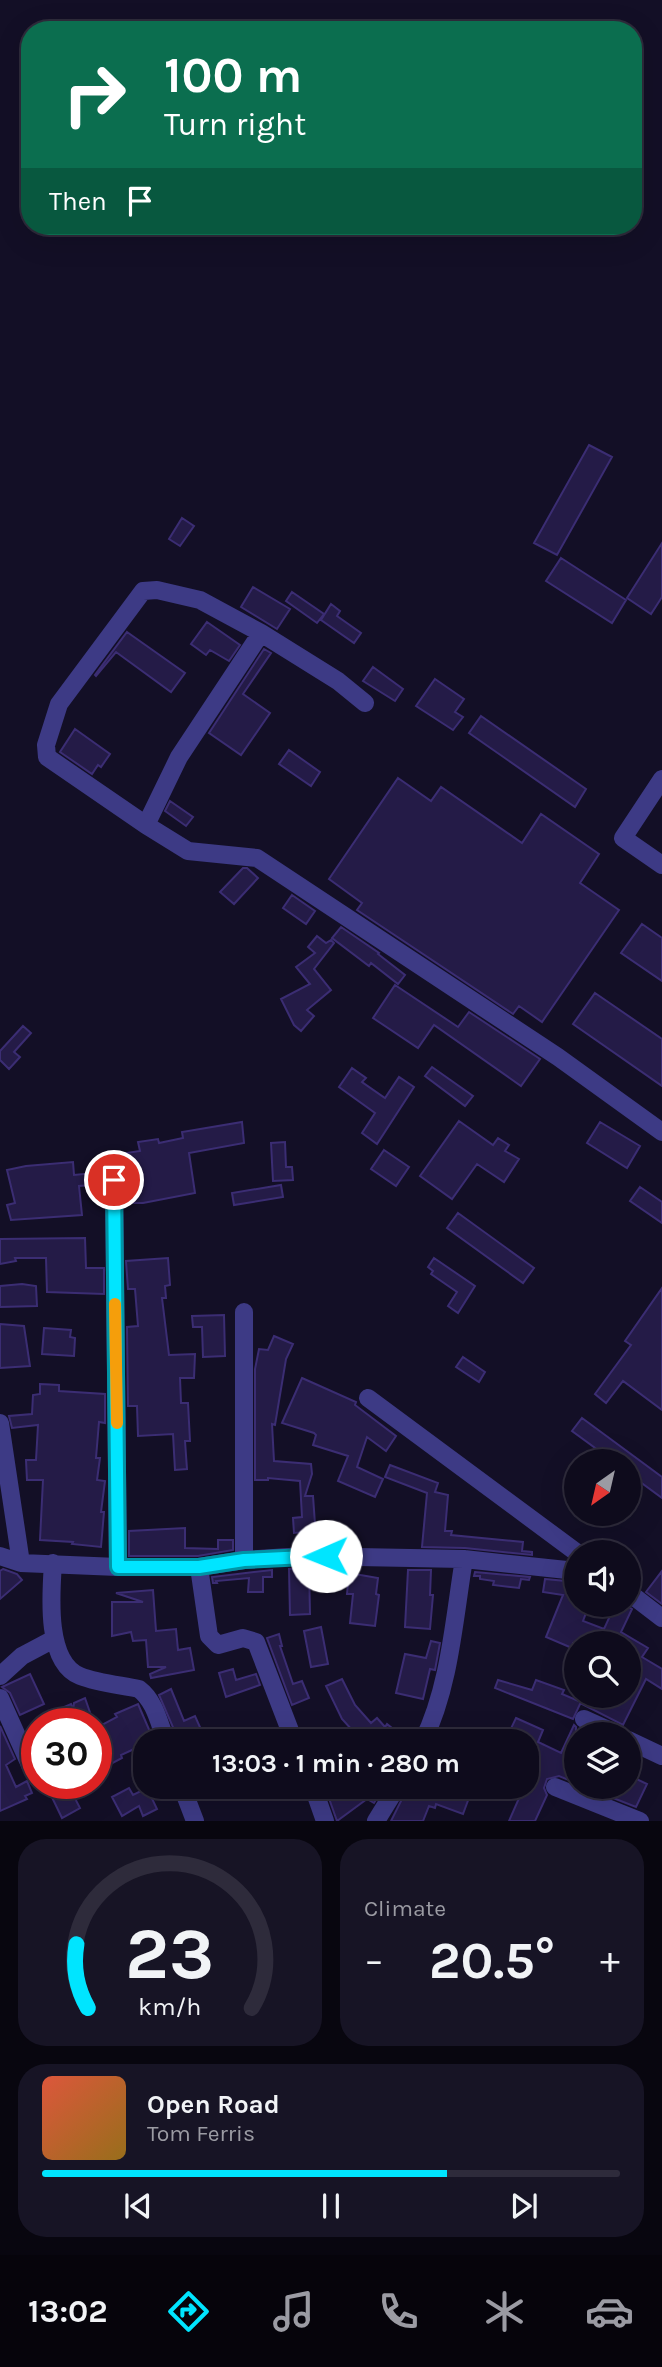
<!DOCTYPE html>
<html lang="en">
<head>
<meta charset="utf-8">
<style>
	:root { --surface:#0e0b1c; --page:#171425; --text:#f1f3f6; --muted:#9b9ba3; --line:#2e2b3b; --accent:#00e5ff }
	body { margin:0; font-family:Karla,sans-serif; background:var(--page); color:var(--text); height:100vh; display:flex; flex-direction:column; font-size:26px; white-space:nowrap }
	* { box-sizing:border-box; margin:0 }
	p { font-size:23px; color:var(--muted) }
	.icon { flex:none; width:38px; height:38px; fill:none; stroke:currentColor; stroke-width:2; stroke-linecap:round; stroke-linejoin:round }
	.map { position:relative; height:1821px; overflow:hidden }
	.drawer { display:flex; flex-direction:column; gap:18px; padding:18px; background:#08060f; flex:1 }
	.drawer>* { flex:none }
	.banner { position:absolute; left:21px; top:21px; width:621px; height:214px; border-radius:28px; box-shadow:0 7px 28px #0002,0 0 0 2px var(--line); background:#0b6e4f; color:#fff; overflow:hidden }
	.needle { width:46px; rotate:214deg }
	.fabs { position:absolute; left:564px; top:1449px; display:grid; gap:14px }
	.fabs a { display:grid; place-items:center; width:77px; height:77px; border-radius:50%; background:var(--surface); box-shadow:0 7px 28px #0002,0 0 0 2px var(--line); font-size:35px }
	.speed { position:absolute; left:21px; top:1708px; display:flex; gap:14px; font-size:35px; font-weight:700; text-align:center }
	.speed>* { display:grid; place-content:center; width:91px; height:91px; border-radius:50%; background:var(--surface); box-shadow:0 7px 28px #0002,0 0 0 2px var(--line); line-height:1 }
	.speed .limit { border:10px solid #d22; background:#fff; color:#111 }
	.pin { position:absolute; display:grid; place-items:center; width:60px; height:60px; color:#fff; margin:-30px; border:4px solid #fff; border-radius:50%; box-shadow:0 2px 7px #0007 }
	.me { position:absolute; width:77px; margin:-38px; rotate:269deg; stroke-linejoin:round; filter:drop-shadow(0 0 5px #0008) }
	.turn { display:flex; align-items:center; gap:24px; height:147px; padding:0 28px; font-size:32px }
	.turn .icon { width:91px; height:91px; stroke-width:2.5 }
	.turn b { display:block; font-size:49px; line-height:60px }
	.then { display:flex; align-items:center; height:66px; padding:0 28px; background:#0003; gap:14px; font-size:26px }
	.big { font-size:52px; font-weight:700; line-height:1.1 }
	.drawer .card { flex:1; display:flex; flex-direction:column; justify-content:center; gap:10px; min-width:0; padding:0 24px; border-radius:28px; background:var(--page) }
	.drawer .dial { align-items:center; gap:0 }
	.dial svg { height:182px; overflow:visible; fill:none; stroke:var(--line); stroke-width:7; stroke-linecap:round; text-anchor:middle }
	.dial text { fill:var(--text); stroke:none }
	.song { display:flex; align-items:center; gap:21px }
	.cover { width:84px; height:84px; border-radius:10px; background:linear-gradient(135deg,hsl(10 70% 55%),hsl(40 70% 35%)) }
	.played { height:7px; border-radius:4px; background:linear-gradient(90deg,var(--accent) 70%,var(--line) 70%) }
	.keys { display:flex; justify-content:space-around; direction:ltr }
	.heat { display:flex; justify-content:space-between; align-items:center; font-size:38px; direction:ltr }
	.drawer .tiles { flex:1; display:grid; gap:18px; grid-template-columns:1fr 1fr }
	.card:last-child { grid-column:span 2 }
	.trip { position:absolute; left:133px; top:1729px; width:406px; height:70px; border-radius:28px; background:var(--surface); box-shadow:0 7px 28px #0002,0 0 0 2px var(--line); font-weight:700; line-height:70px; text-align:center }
	.dock { display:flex; height:112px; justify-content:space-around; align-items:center; background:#06040b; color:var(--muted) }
	.dock .icon { width:49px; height:49px }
	.dock .selected { color:var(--accent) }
	.dock b { font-size:32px; color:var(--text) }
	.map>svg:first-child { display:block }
</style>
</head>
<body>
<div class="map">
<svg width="662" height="1821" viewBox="0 0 662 1821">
	<rect width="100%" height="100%" fill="#130f26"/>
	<path fill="#241b47" stroke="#3b2d73" stroke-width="2" d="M589 445 612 457 557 555 534 543Z
		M182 518 194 526 180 546 169 539Z
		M662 543V597L651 614 627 598Z
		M561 558 626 600 612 623 546 581Z
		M253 587 290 609 277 629 241 607Z
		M292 592 324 614 317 623 286 601Z
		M331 604 340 611 337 616 361 633 354 643 321 620Z
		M207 622 240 645 229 661 210 650 206 655 191 644Z
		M127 632 185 673 171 692 116 652 96 676 95 675Z
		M264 649 271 653 243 694 270 713 241 755 209 733Z
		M373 667 403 689 395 701 363 681Z
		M435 679 464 699 455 712 463 717 453 730 416 706Z
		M481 716 586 789 575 807 469 733Z
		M75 729 110 754 101 767 98 765 92 774 60 752Z
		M289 750 320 772 311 786 279 764Z
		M398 778 431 801 441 787 522 843 541 814 599 854 580 883 619 910 542 1022 519 1006 513 1014 357 910 362 903 329 879Z
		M170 801 193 817 186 826 165 811Z
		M243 868H247L258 878 234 904 220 892Z
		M292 895 315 911 306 924 283 908Z
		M642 924 662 938V981L621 953Z
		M341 927 379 953 378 954 405 975 398 984 371 963 369 966 332 938Z
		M317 936 326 943 331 940 334 943 314 969 331 990 307 1010 314 1016 301 1031 294 1025 281 999 310 984 296 967 315 953 308 947Z
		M395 985 458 1027 469 1012 540 1059 521 1086 434 1025 418 1048 373 1018Z
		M595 993 662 1039V1086L573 1024Z
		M23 1026 31 1033 14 1052 20 1057 9 1069 0 1060V1051Z
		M432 1067 473 1096 465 1106 425 1076Z
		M352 1068 366 1078 362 1082 385 1098 399 1077 414 1087 377 1144 362 1133 375 1113 339 1087Z
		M459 1121 493 1145 498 1138 509 1145 505 1151 519 1159 504 1182 477 1164 452 1199 420 1176Z
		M242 1122 244 1143 189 1153 195 1193 143 1203H130L129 1164 115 1166 113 1155 140 1151 138 1142 158 1139 159 1143 183 1138 182 1132Z
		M600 1122 640 1146 627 1168 587 1143Z
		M285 1142 286 1167H292L293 1180 273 1181 271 1143Z
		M384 1150 409 1167 396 1186 371 1169Z
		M73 1162 74 1175 106 1172 103 1184 79 1186 82 1215 11 1220 7 1205 15 1203 7 1170 26 1166Z
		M281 1185 283 1197 234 1205 232 1193Z
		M640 1187 662 1202V1223L630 1201Z
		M458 1213 534 1268 523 1283 447 1228Z
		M85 1238 86 1268H104V1294L47 1292 46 1258H15L16 1261 0 1264V1239Z
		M168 1258 170 1285 165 1286 166 1298H162L169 1355 195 1354 194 1378H180L181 1403H188L190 1441H185L187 1469 175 1470 173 1434 138 1436 137 1406H128L127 1327 138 1326 135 1289H128L126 1261Z
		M434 1258 475 1286 458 1313 448 1306 457 1292 431 1274 433 1271 428 1267Z
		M22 1284 36 1286 37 1306 0 1307V1286Z
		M662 1288V1410L623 1381 606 1403 595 1394 631 1345 625 1341Z
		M224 1315 225 1356 203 1357 202 1327H193L192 1316Z
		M0 1324 24 1326 30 1366 0 1368Z
		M44 1328 71 1330 70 1337 75 1338 74 1356 42 1354Z
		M274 1336 293 1344 286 1359 275 1425 272 1424 274 1461 311 1464 312 1474 305 1496H313L316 1538H303V1532L294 1533 293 1518 302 1517 300 1481 268 1478V1480H255V1369L259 1349 268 1350Z
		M463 1357 485 1372 479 1382 456 1367Z
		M302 1378 356 1402 355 1405 396 1436 386 1451 367 1437 357 1467 383 1479 375 1497 338 1481 348 1456 313 1445 316 1435 314 1433 282 1423Z
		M40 1384 59 1385V1391L105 1394V1423L99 1422 96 1458H100L97 1480 105 1481 101 1512H104L101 1547 72 1544 73 1542 40 1540 43 1480H27L26 1460H36L38 1425 12 1428 9 1416 32 1414 33 1395 40 1394Z
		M582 1418 662 1477V1498L628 1473V1461H613L572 1431Z
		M390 1465 438 1483 435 1492 448 1495 445 1531H452L451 1535 523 1542 522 1551 532 1552V1555L465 1548 422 1547 427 1493 385 1477Z
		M185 1528V1548L218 1549V1540H233V1550L198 1556H129V1531Z
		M309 1568 310 1614 290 1615 289 1569Z
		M3 1569 17 1574 22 1580 0 1599V1571Z
		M272 1570V1577H263V1592H248L249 1578 216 1581 217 1583H213L212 1577Z
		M408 1570H431L430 1595H433L430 1629 405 1627Z
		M662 1571V1604L646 1592Z
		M475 1572 530 1577 529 1580 521 1579 519 1588 493 1585 494 1581 480 1579V1576H474Z
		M349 1573 378 1578 376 1594 379 1595 375 1626 350 1623 353 1594H347Z
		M545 1579 576 1582V1605H589L583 1621 604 1629 615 1605H626L632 1609 621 1632 648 1648 642 1657 662 1669V1689L646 1679 623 1725 582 1704 586 1696H628V1643H573L572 1648 546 1637 563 1595 543 1592Z
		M153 1590 156 1631 176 1629 178 1650 190 1648 194 1670 151 1678 150 1674 166 1667H148L146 1640 133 1641 131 1632 112 1636V1602H143L116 1593Z
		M321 1627 328 1664 311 1667 304 1631Z
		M279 1634 282 1646H280L293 1684 302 1681 309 1698 292 1705 267 1638Z
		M431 1641 440 1643 435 1670 430 1669 423 1699 396 1693 405 1654 426 1658Z
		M233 1669 236 1680 256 1674 260 1685 226 1697 219 1673Z
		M30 1674 44 1704 20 1715 10 1693 2 1687Z
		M342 1679 355 1705 371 1723 377 1718 385 1727 387 1724 408 1741H362L342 1719 326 1686Z
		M498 1680 532 1690 536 1680 564 1690 562 1694 581 1702 573 1719 495 1688Z
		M171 1689 184 1721 195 1716 203 1734 182 1741 177 1731 175 1732 159 1695Z
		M85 1698 94 1724H48L45 1715 71 1704 73 1710 74 1703Z
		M138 1704 154 1741H145V1744L121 1755 122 1758 109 1765 96 1741V1728L117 1717 115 1714Z
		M516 1718 543 1730 538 1742 561 1753 574 1725 576 1727V1783L559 1776 547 1779 544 1788 547 1795 535 1821H509L520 1796 500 1787H527V1741H505Z
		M0 1726 15 1759 6 1765 16 1787 27 1781 32 1793 25 1796 27 1799 0 1811Z
		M628 1775 647 1784 636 1807 585 1787H628Z
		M56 1783H67L80 1808 62 1818 47 1787Z
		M325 1787H384L374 1803 367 1799 337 1821Z
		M408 1787H473L463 1814 436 1804 435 1808 429 1806 423 1821H391Z
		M129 1788 133 1795 147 1788 157 1809 143 1816 139 1806 122 1816 112 1797Z"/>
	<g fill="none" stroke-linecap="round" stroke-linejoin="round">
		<path stroke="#3d3a85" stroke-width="18" d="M365 703 338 681 261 633 200 600 157 590 143 591 59 704 46 745 47 757 146 825 188 851 257 858 558 1057 662 1132
			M662 779 623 838 662 865
			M146 825 179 757 261 633
			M114 1180 118 1567
			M368 1398 576 1552
			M0 1423 21 1563
			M0 1556 21 1563 118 1567H199L244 1560 304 1556 464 1559 576 1571
			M244 1560V1312
			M53 1563C51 1593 45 1662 80 1676 98 1683 120 1685 139 1689 155 1701 159 1723 166 1741
			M199 1567 209 1636 218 1645 243 1638 256 1642 294 1741
			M628 1592 662 1618
			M0 1676 22 1656 54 1639
			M0 1698 30 1765
			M584 1719 617 1734
			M628 1740 662 1756
			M423 1741C450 1686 454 1619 464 1559
			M182 1787 195 1821
			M313 1787 325 1821
			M555 1787 640 1821
			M376 1821 397 1787"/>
	</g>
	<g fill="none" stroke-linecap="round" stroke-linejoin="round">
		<g stroke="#0095a6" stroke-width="18">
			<path id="route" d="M114 1180 118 1567H199L244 1560 326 1556"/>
		</g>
		<use href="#route" stroke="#00e5ff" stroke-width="12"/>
		<path stroke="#f59e0b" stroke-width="12" d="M115 1304 117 1423"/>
	</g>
</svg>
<div class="fabs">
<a><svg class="needle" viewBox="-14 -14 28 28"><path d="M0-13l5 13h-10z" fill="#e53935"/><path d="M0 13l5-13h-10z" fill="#9b9ba3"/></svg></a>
<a><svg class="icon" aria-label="sound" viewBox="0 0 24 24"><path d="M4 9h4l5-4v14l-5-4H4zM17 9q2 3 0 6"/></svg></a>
<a><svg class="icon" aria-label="search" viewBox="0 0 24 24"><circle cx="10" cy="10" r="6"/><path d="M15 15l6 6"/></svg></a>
<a><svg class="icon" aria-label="layers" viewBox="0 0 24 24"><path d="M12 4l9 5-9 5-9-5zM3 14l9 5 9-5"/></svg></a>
</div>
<div class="speed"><div class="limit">30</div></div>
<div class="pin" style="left:114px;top:1180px;background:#d93025"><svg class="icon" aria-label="arrive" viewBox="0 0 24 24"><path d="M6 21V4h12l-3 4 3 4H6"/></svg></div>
<svg class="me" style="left:326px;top:1556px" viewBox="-20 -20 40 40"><circle r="19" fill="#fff"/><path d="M0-13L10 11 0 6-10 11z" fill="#00e5ff"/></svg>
<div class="trip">13:03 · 1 min · 280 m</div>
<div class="banner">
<div class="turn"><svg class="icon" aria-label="right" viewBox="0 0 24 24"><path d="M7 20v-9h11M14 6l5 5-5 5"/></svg><div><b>100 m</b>Turn right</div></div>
<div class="then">Then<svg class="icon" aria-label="arrive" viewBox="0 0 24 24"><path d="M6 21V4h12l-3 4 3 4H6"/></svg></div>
</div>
</div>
<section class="drawer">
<div class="tiles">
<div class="card dial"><svg viewBox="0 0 100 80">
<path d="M14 69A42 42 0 1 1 86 69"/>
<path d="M14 69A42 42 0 0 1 9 41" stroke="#00e5ff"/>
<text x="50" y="56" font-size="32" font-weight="700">23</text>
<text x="50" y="72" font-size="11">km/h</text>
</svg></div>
<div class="card"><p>Climate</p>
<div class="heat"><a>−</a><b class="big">20.5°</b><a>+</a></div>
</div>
<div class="card">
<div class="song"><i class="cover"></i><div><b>Open Road</b><p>Tom Ferris</p></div></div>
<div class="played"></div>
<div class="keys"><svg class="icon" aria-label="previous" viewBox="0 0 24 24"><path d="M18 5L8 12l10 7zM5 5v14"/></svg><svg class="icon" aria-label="pause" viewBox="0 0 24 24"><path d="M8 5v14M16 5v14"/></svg><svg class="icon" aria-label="next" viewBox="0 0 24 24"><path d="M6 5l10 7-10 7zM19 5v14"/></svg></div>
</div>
</div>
</section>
<nav class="dock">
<b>13:02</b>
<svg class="icon selected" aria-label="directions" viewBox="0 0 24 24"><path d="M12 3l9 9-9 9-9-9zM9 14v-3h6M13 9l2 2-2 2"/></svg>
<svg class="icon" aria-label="music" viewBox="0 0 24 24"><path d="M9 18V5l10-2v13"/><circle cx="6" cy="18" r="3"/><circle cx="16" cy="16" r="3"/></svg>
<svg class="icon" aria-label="phone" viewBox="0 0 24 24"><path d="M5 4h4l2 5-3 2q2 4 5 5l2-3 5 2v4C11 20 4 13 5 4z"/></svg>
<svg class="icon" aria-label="climate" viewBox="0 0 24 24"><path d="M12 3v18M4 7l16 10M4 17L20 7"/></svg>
<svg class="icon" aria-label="car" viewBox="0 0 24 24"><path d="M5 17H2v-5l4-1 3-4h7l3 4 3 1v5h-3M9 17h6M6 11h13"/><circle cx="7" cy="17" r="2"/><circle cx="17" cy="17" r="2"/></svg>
</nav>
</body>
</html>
